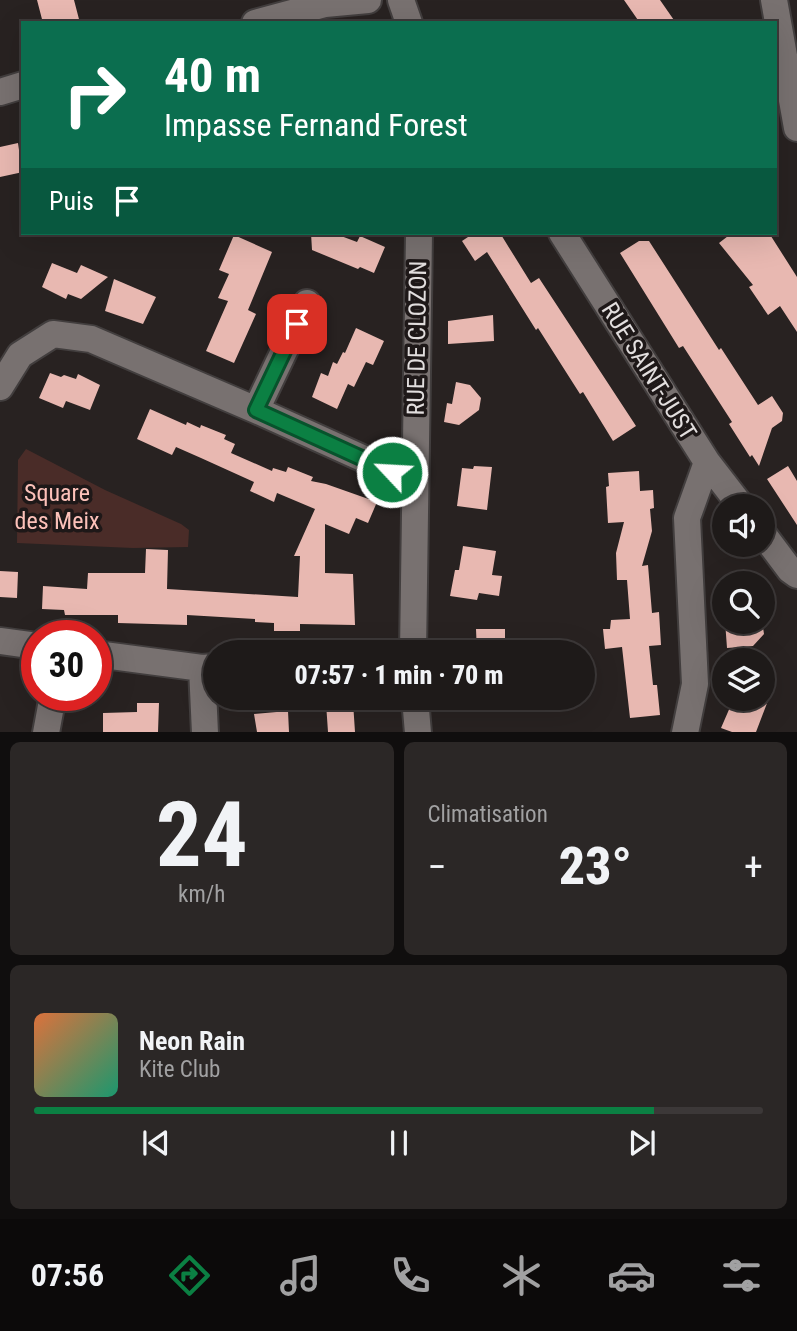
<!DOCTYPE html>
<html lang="fr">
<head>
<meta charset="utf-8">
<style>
	:root { --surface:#1e1a19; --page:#2b2726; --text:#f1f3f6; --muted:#a1a1a2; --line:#3c3838; --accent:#0b8043 }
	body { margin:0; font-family:"Roboto Condensed",sans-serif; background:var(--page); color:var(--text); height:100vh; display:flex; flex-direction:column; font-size:26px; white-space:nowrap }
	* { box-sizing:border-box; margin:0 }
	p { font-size:23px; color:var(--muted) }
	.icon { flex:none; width:38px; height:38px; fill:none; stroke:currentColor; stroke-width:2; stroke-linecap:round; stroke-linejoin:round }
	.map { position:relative; height:732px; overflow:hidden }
	.details { display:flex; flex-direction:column; gap:10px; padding:10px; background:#100e0e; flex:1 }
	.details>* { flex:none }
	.top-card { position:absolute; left:21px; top:21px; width:756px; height:214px; border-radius:0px; box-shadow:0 7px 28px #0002,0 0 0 2px var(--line); background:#0b6e4f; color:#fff; overflow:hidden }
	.controls { position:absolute; left:712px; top:494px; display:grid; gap:14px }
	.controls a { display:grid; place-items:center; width:63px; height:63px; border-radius:50%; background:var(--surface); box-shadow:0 7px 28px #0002,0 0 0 2px var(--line); font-size:35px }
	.speed { position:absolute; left:21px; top:620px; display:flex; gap:14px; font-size:35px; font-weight:700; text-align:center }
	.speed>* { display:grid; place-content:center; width:91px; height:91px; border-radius:50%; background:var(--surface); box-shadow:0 7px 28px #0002,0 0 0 2px var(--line); line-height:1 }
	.speed .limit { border:10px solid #d22; background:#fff; color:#111 }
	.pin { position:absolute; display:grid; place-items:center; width:60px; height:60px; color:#fff; margin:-30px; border-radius:14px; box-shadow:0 4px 10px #0006 }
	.me { position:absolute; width:77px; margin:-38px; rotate:295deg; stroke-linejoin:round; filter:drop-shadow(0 0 5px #0008) }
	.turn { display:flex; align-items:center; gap:24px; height:147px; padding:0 28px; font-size:32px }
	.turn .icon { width:91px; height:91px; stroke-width:2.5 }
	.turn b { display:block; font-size:49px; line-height:60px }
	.then { display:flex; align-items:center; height:66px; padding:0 28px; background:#0003; gap:14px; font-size:26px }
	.big { font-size:52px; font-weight:800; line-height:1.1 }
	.details .card { flex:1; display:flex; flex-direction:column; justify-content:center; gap:10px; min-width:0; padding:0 24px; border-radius:10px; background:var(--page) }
	.details .dial { align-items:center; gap:0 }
	.dial b { font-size:91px; line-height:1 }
	.song { display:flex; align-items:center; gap:21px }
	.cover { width:84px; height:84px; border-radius:10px; background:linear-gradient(135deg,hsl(20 70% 55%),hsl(160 70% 35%)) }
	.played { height:7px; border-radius:4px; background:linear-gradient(90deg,var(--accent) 85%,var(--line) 85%) }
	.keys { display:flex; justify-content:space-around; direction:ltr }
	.heat { display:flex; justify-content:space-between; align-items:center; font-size:38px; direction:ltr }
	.details .tiles { flex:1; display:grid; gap:10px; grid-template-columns:1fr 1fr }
	.card:last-child { grid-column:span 2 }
	.trip { position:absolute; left:203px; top:640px; width:392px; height:70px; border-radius:35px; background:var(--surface); box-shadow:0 7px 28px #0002,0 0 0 2px var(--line); font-weight:800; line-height:70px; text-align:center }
	.menu { display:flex; height:112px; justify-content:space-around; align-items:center; background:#0c0a0a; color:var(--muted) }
	.menu .icon { width:49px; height:49px }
	.menu .current { color:var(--accent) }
	.menu b { font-size:32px; color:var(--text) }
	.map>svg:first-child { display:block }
</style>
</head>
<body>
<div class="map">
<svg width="797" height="733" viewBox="0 0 797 733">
	<rect width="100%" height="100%" fill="#282221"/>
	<path fill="#4a2c28" d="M26 449 105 490 181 524 189 530 188 547 133 548 17 543 18 460Z"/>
	<path fill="#e8b8b1" d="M37 0H74L80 23H43Z
		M624 0H660L676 23H640Z
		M18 143 19 150H23V172L0 177V147Z
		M311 233H333L357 242 360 236 385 247 374 273 360 267 358 269 312 250Z
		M474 233H500L531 283 539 278 636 426 613 441 583 392 580 394 538 328 536 330 487 252 475 261 462 241Z
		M732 233H769L797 277V332L780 306 768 315 749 287 753 285 719 243Z
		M234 235 272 252 248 310 256 314 234 363 206 351 228 301 218 298 229 274 219 270Z
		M639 241H649L719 350 721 348 758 405 772 396 783 413 782 421 772 428 759 466 752 455 750 457 729 424 732 422 683 346 679 348 620 253Z
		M52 263 77 273 81 265 108 277 81 299 68 294 66 299 42 287Z
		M114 279 156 297 143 324 105 311Z
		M493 315 494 341 448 344V321Z
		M356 328 384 341 373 365 366 362 354 387 348 384 337 409 312 397 321 373 328 376 333 362 337 364 343 352 345 353Z
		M50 373 61 377 64 375 76 379 78 374 100 385 90 410 66 401 63 408 39 398Z
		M456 382 470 385 481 398 479 410 459 425 444 422 447 403 452 404Z
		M150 409 186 425 187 422 200 428 201 425 226 435 224 439 235 444 231 453 272 471 273 468 286 472 288 467 313 477 311 481 326 484 377 502 368 523 356 518 349 534 325 524V573L353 574 355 625 300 624V631H274V623L255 622V619L187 615V625L118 623V615H65L64 610 42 609 43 586 87 589 88 573H145L146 549 168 550 167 589 298 597 300 556H294L315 509 277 493 274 502 250 491 254 482 201 458 176 447 172 455 137 439Z
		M474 466 492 467 487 510 457 506 462 468 473 469Z
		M788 466 797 481V525L767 479Z
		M639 471 640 491 653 490 654 508 650 509 652 531 642 566 648 565 652 613 659 612 661 645 649 646 653 685H657L660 715 630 718 622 647 605 649 603 629H610L611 620 630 619 627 580H617L616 553 624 522 608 523 606 487 609 486 608 473Z
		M463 546 496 551 492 575 502 576 499 596 479 593 477 600 450 596 455 570H459Z
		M0 571 18 572 17 598 0 597Z
		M725 621H762L764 634 753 646 727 648Z
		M476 629H505V653H477Z
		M734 698H769L756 732H732L721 728Z
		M353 702 355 732H328L326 703Z
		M137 703H159L158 732H103V713L137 712Z
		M288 711 289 732H257L254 714Z"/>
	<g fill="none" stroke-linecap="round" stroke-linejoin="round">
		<g stroke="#423e3e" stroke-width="30">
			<path id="street" d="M401 0 409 23
				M774 0 797 128
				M255 23 325 4 368 0
				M0 92 23 85
				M562 233 707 462 741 506
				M0 387 20 355 53 334 91 339 256 410 415 482
				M256 410 307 303
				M763 534 790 570 797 575
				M0 641 37 646
				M413 653 419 233
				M96 654 202 668 215 667
				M202 668 205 733
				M415 698 418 733
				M46 733 53 695
				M685 733 695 684 687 518 707 462"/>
		</g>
		<use href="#street" stroke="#787170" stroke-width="26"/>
	</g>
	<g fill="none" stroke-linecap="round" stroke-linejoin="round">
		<g stroke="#07532c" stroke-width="18">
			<path id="route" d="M297 324 256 410 392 472"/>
		</g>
		<use href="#route" stroke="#0b8043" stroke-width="12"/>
	</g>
	<g text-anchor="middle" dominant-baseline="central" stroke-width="7" stroke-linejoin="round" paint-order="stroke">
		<g font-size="24" fill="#e2dede" stroke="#1e1818">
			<text transform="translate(417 338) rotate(-89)">RUE DE CLOZON</text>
			<text transform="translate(649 371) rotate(58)">RUE SAINT-JUST</text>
		</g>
		<g font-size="24" fill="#fcc1b9" stroke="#1e1818">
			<text x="57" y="493">Square<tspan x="57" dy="28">des Meix</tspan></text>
		</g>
	</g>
</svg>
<div class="controls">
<a><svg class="icon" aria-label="sound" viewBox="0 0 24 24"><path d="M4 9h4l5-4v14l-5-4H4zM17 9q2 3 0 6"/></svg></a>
<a><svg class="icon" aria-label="search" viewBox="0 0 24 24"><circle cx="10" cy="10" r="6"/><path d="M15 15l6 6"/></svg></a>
<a><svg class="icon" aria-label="layers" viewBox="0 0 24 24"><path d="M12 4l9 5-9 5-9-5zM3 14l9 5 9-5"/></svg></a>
</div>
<div class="speed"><div class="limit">30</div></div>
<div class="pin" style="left:297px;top:324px;background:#d93025"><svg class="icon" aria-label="arrive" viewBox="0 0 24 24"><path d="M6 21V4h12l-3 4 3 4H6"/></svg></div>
<svg class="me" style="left:392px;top:472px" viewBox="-20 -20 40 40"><circle r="17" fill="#0b8043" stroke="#fff" stroke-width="3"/><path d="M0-11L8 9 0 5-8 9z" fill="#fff"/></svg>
<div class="trip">07:57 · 1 min · 70 m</div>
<div class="top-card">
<div class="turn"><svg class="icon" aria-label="right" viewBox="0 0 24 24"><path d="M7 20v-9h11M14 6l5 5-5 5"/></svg><div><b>40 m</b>Impasse Fernand Forest</div></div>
<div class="then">Puis<svg class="icon" aria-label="arrive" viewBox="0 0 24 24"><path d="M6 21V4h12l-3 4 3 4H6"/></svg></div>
</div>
</div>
<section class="details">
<div class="tiles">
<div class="card dial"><b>24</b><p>km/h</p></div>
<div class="card"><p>Climatisation</p>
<div class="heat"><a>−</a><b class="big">23°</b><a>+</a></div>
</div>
<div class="card">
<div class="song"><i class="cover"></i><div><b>Neon Rain</b><p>Kite Club</p></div></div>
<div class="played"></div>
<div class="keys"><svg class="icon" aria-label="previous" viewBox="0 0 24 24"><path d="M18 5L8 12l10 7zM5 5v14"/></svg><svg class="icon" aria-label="pause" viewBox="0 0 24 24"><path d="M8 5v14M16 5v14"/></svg><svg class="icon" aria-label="next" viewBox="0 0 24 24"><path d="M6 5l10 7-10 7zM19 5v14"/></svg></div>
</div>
</div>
</section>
<nav class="menu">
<b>07:56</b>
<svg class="icon current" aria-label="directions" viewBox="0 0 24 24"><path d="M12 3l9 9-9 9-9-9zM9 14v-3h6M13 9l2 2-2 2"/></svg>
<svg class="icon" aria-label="music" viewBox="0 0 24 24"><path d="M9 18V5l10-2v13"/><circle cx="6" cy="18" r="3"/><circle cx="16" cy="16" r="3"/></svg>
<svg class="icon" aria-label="phone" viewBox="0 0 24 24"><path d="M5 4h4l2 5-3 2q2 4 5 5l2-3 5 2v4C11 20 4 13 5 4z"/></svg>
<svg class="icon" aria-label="climate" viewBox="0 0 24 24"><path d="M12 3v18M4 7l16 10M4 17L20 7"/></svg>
<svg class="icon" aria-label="car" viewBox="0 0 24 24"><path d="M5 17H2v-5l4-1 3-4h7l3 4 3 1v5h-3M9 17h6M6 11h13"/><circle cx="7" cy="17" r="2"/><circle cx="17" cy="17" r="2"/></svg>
<svg class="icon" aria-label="filters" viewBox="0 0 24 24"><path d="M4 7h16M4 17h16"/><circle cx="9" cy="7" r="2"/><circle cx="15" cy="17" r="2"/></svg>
</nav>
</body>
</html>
